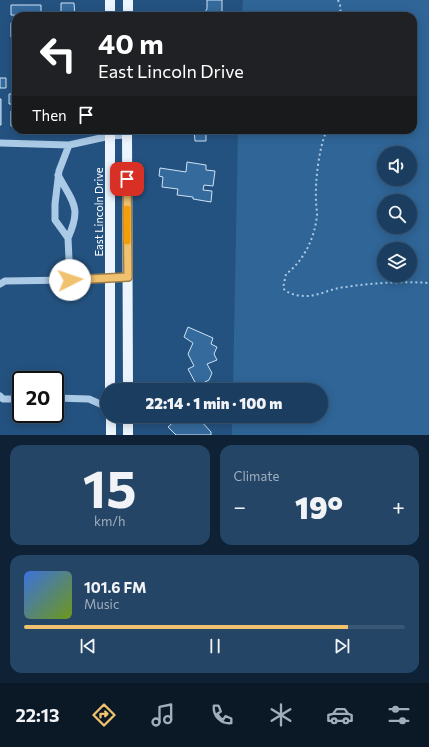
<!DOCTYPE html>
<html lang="en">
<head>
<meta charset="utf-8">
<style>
	:root { --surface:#1b3e60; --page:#244566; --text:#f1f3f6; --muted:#a0aebd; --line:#395775; --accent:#f0c26f }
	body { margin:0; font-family:Commissioner,sans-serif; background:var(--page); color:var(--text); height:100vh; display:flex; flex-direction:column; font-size:15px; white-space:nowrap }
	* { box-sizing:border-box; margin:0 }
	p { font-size:13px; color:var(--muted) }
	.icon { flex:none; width:22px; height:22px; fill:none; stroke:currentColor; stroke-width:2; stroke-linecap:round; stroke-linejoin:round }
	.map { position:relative; height:435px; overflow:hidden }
	.details { display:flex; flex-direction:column; gap:10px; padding:10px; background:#0f2235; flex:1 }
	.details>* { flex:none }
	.top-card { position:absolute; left:12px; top:12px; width:405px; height:122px; border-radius:12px; box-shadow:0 2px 10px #0003,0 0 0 1px var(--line); background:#202124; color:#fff; overflow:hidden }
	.controls { position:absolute; left:377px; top:146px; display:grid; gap:8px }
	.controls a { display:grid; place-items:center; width:40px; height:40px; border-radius:50%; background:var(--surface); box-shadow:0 2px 10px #0003,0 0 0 1px var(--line); font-size:20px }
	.speed { position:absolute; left:12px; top:371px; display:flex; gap:8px; font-size:20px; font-weight:700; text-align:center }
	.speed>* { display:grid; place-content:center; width:52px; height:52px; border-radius:50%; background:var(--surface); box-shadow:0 2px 10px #0003,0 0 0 1px var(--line); line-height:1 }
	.speed .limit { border:2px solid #111; border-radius:6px; background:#fff; color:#111 }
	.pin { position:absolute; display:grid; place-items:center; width:34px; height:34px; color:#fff; margin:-17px; border-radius:8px; box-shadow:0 2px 6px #0006 }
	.me { position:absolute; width:44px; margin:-22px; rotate:86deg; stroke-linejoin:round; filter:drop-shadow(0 0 3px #0008) }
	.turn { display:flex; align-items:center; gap:14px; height:84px; padding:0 20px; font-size:18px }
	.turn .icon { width:52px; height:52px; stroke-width:2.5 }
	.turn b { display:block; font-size:28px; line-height:34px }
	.then { display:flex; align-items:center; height:38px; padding:0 20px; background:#0003; gap:8px; font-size:15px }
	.big { font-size:30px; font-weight:800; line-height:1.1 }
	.details .card { flex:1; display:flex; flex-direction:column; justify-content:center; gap:6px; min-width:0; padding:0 14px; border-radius:12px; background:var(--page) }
	.details .dial { align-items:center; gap:0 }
	.dial b { font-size:52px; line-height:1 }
	.song { display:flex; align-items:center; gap:12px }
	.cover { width:48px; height:48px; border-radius:6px; background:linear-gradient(135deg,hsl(220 70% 55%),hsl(80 70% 35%)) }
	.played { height:4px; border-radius:2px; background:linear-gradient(90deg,var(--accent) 85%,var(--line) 85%) }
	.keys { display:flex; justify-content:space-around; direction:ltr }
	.heat { display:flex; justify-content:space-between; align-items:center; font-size:22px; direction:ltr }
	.details .tiles { flex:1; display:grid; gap:10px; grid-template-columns:1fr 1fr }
	.card:last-child { grid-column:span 2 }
	.trip { position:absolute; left:100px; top:383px; width:228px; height:40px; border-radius:20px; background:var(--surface); box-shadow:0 2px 10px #0003,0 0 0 1px var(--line); font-weight:800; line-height:40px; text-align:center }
	.menu { display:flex; height:64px; justify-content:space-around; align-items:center; background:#0b1926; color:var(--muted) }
	.menu .icon { width:28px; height:28px }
	.menu .active { color:var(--accent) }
	.menu b { font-size:18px; color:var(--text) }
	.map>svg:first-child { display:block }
</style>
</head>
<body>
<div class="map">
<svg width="429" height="435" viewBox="0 0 429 435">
	<rect width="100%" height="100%" fill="#245280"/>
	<path fill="#2f6597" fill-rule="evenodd" d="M243 0H429V435H232V416H321V390H233L238 130H413V16H242ZM384 153H410V179H384ZM384 201H410V227H384ZM384 249H410V275H384Z"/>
	<path fill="#356a9c" stroke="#cee2f5" d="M207 0H222V11L218 16H202L207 9Z
		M61 3H74L75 16H61Z
		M11 5H41V16L11 15Z
		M11 23H16V37H11Z
		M0 78H6V88H0Z
		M9 94H16V104H9Z
		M0 99H1V125H0Z
		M11 111H16V126H11Z
		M194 130H206V141H195Z
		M187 162 206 165V170L215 171 213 186 204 185 203 190 212 191 211 202 193 199V197L177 195 178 189 162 187 163 177 159 176 160 168 186 172Z
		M188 327 213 338 211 344 217 347 214 354 217 360 207 364 212 373 209 380 197 386 188 369 194 366 188 354 193 343 184 337Z
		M180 416H186L190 421H201L211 432V435H176L168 427Z"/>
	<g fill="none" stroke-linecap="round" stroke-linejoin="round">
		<path stroke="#abcae6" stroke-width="2" stroke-dasharray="2 3" stroke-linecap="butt" d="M338 0 340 5 341 16
			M327 130C319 146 315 182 316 200 316 205 317 210 317 215 315 237 304 261 286 274L283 288C288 294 297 296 306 296 319 296 332 288 345 287 373 283 401 281 429 283"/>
		<path stroke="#abcae6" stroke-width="7" d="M0 143 69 145 110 136 127 135
			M69 145 59 171 55 204V220L68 238 70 280
			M58 175C73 203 82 207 68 238
			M0 284 5 281 70 280 127 277
			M0 396 3 399H21
			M55 398 89 399 107 407"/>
		<path stroke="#ecf4fd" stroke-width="10" d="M110 16V0
			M128 16V0
			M110 130V390
			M127 130 128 390
			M111 416V435
			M128 435V416"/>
	</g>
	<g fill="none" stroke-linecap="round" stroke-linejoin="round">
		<g stroke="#9c7e48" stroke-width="10">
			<path id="route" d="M70 280 128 277 127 179"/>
		</g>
		<use href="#route" stroke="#f0c26f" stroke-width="7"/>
		<path stroke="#f59e0b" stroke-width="7" d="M127 209V241"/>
	</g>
	<g text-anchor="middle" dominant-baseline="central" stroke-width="4" stroke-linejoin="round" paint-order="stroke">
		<g font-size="11" fill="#fff" stroke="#245280">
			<text transform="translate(98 212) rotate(-90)">East Lincoln Drive</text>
		</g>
	</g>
</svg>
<div class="controls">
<a><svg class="icon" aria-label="sound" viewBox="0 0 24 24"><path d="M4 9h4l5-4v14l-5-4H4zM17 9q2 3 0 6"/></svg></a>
<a><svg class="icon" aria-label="search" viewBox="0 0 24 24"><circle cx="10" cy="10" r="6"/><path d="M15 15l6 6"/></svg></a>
<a><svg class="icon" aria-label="layers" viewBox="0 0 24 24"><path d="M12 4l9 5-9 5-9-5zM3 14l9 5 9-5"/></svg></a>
</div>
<div class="speed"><div class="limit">20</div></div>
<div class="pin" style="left:127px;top:179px;background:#d93025"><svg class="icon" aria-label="arrive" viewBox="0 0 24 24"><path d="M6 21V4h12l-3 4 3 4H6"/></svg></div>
<svg class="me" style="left:70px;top:280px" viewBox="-20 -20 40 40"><circle r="19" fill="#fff"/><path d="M0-13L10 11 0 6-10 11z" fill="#f0c26f"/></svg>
<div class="trip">22:14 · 1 min · 100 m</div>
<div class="top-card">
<div class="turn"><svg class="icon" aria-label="left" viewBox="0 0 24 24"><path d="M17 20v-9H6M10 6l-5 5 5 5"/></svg><div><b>40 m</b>East Lincoln Drive</div></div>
<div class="then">Then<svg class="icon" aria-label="arrive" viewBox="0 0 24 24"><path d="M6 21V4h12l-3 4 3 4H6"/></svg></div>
</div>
</div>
<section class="details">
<div class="tiles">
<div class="card dial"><b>15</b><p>km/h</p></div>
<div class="card"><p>Climate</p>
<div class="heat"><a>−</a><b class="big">19°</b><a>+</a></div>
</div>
<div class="card">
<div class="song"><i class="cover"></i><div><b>101.6 FM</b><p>Music</p></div></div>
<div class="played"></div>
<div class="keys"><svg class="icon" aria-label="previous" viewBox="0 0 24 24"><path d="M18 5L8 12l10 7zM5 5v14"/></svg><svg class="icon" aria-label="pause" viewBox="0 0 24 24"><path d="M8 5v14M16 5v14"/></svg><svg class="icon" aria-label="next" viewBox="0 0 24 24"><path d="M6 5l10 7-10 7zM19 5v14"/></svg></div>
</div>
</div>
</section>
<nav class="menu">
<b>22:13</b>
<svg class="icon active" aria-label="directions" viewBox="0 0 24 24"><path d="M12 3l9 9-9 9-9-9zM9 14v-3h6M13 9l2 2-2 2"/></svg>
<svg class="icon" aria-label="music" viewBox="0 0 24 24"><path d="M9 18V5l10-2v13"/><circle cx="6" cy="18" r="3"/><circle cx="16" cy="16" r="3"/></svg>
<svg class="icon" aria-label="phone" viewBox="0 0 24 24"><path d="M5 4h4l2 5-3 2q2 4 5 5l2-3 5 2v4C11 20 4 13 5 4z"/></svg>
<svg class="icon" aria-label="climate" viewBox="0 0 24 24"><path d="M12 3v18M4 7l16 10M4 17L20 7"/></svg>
<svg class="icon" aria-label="car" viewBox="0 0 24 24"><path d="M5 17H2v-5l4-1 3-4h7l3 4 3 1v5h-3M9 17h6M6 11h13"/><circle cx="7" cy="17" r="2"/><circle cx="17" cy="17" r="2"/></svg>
<svg class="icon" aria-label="filters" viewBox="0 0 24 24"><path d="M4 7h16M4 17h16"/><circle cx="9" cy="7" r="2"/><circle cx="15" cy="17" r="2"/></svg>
</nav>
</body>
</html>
